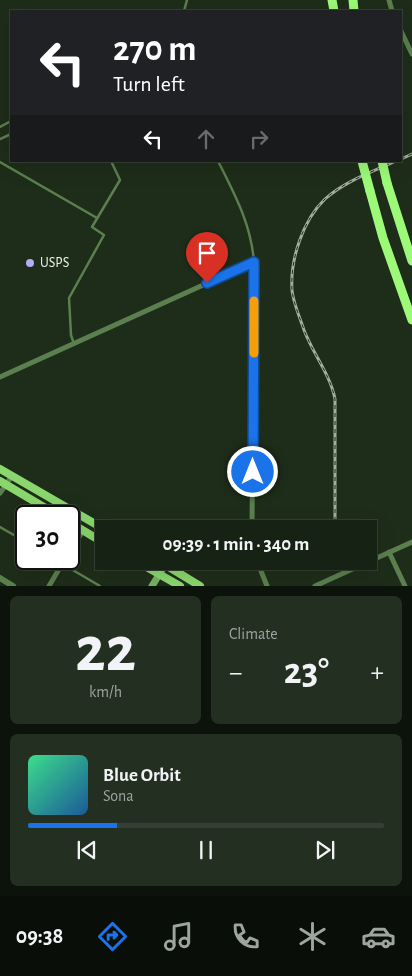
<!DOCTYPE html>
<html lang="en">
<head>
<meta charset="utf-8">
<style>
	:root { --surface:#162213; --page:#232f21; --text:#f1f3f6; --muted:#9ea4a0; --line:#353f33; --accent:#1a73e8 }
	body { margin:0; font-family:"Alegreya Sans",sans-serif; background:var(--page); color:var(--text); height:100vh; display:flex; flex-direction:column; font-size:19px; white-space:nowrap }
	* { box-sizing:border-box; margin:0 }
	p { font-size:16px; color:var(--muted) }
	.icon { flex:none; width:28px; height:28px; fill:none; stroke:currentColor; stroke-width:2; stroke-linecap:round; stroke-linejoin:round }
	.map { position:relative; height:586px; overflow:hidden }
	.details { display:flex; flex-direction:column; gap:10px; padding:10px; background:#0c130a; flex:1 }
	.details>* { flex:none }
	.banner { position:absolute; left:10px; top:10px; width:392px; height:152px; border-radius:0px; box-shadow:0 5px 20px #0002,0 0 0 1px var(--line); background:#202124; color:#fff; overflow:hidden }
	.speed { position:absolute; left:15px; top:505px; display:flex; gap:10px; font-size:25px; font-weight:700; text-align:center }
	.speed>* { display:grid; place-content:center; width:65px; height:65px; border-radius:50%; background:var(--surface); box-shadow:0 5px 20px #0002,0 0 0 1px var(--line); line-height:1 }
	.speed .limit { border:2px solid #111; border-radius:8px; background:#fff; color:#111 }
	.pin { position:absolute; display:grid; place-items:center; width:42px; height:42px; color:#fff; margin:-51px -21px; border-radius:50% 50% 50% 0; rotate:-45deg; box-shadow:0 0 5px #0007 }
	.pin .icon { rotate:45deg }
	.me { position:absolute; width:55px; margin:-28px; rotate:0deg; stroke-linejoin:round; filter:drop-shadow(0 0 4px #0008) }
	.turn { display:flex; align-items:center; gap:18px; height:105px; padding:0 20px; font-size:22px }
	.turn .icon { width:65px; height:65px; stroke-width:2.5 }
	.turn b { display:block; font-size:35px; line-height:42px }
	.lanes { display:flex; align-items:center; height:48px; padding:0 20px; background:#0003; justify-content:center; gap:25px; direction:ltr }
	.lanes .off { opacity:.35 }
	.big { font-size:38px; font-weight:700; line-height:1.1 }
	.details .card { flex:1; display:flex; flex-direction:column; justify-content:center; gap:8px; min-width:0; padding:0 18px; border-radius:8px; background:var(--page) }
	.details .dial { align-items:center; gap:0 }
	.dial b { font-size:65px; line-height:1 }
	.song { display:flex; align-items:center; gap:15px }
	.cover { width:60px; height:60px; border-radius:8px; background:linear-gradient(135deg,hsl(150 70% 55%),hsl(210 70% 35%)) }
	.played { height:5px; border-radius:2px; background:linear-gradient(90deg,var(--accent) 25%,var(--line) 25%) }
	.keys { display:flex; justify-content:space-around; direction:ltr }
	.heat { display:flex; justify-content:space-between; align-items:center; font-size:28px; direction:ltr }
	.details .tiles { flex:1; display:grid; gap:10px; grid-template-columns:1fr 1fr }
	.card:last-child { grid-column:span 2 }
	.trip { position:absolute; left:95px; top:520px; width:282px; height:50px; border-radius:0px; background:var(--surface); box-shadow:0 5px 20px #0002,0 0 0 1px var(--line); font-weight:700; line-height:50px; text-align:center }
	.tabs { display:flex; height:80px; justify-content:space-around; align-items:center; background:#090e08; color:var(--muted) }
	.tabs .icon { width:35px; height:35px }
	.tabs .active { color:var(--accent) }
	.tabs b { font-size:22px; color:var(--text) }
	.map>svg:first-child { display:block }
</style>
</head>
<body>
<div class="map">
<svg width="412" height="586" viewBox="0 0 412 586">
	<rect width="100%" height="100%" fill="#1e2d19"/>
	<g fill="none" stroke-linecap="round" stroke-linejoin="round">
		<path stroke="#5b7f4e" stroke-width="2.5" d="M184 11 187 0
			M0 127 11 121
			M0 139 11 134
			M218 161C235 195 251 224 254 262
			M0 162 97 218
			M74 344 71 335 69 298 104 235 92 227 120 180 111 161
			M0 527 26 542
			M54 559 100 586"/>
		<path stroke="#5b7f4e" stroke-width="5" d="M389 0 392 11
			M401 31 412 54
			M0 377 254 262 252 529
			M0 493 12 476
			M389 552 405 586
			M69 553 83 531
			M257 561 267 586
			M49 586 65 559
			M315 586 412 542"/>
		<path stroke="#5b7f4e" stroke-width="6" d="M0 578 13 586"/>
		<path stroke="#75b160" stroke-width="7" d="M152 586 165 565"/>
		<path stroke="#8ad76d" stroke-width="8" d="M0 469 104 529
			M0 481 59 516
			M69 522 104 543
			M136 561 180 586
			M159 561 200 586"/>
		<path stroke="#9cfa78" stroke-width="9" d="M332 0 334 11
			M353 0 354 11
			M387 183 412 261
			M370 191 383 238 412 320"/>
		<g stroke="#a1ad9e" stroke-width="3">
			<path id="rail" d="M401 159 412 154
				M335 529V399C330 374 313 354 304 330 300 318 293 302 292 290 290 259 303 220 325 199 345 181 372 172 396 161"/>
		</g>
		<use href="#rail" stroke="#1e2d19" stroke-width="1" stroke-dasharray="4" stroke-linecap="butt"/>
		<path stroke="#9cfa78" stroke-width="9" d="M362 161 370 191
			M382 161 387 183"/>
	</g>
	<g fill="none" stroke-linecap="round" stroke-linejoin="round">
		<g stroke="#114b97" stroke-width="12">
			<path id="route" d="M207 283 254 262 253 472"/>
		</g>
		<use href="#route" stroke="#1a73e8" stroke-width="9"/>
		<path stroke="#f59e0b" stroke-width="9" d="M254 353V301"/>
	</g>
	<circle fill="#b3acf9" stroke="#1e2d19" stroke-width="2" cx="30" cy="263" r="5"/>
	<g text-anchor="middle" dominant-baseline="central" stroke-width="4.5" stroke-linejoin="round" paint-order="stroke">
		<g font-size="14" fill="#e8f2e5" stroke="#1e2d19" text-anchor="start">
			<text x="40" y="263">USPS</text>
		</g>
	</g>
</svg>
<div class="speed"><div class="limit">30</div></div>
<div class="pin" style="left:207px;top:283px;background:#d93025"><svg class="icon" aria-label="arrive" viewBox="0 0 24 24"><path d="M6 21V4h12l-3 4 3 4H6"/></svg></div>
<svg class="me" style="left:253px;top:472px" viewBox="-20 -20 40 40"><circle r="17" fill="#1a73e8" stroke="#fff" stroke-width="3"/><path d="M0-11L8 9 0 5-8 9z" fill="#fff"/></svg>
<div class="trip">09:39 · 1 min · 340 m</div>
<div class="banner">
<div class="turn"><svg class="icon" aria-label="left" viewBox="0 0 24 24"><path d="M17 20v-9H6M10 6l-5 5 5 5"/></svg><div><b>270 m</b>Turn left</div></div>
<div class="lanes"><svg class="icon" aria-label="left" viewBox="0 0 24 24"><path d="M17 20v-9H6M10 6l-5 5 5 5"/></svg><svg class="icon off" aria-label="ahead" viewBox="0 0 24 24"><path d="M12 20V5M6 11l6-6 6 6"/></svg><svg class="icon off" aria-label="right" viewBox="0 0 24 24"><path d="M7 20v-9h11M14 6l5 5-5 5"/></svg></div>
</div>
</div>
<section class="details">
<div class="tiles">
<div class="card dial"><b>22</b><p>km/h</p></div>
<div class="card"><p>Climate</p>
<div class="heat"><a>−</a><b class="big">23°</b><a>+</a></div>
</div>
<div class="card">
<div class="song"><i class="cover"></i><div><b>Blue Orbit</b><p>Sona</p></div></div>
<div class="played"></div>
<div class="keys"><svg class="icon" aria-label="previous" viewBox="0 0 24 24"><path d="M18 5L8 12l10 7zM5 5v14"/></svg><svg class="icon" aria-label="pause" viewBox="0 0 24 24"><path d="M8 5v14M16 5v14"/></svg><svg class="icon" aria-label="next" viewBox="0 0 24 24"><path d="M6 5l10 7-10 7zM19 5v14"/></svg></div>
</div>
</div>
</section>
<nav class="tabs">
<b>09:38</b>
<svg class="icon active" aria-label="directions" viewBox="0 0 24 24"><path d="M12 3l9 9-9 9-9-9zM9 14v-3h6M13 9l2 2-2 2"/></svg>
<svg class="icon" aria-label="music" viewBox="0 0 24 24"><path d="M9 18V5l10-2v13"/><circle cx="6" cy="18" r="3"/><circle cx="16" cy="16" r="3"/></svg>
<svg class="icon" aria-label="phone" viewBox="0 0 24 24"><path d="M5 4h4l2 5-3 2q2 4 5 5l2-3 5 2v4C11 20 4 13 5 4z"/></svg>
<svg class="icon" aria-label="climate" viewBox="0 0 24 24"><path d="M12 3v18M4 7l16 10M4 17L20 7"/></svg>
<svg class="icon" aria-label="car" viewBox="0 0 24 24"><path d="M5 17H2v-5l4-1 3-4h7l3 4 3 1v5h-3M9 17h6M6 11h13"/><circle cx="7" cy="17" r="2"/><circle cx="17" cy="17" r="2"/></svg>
</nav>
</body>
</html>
